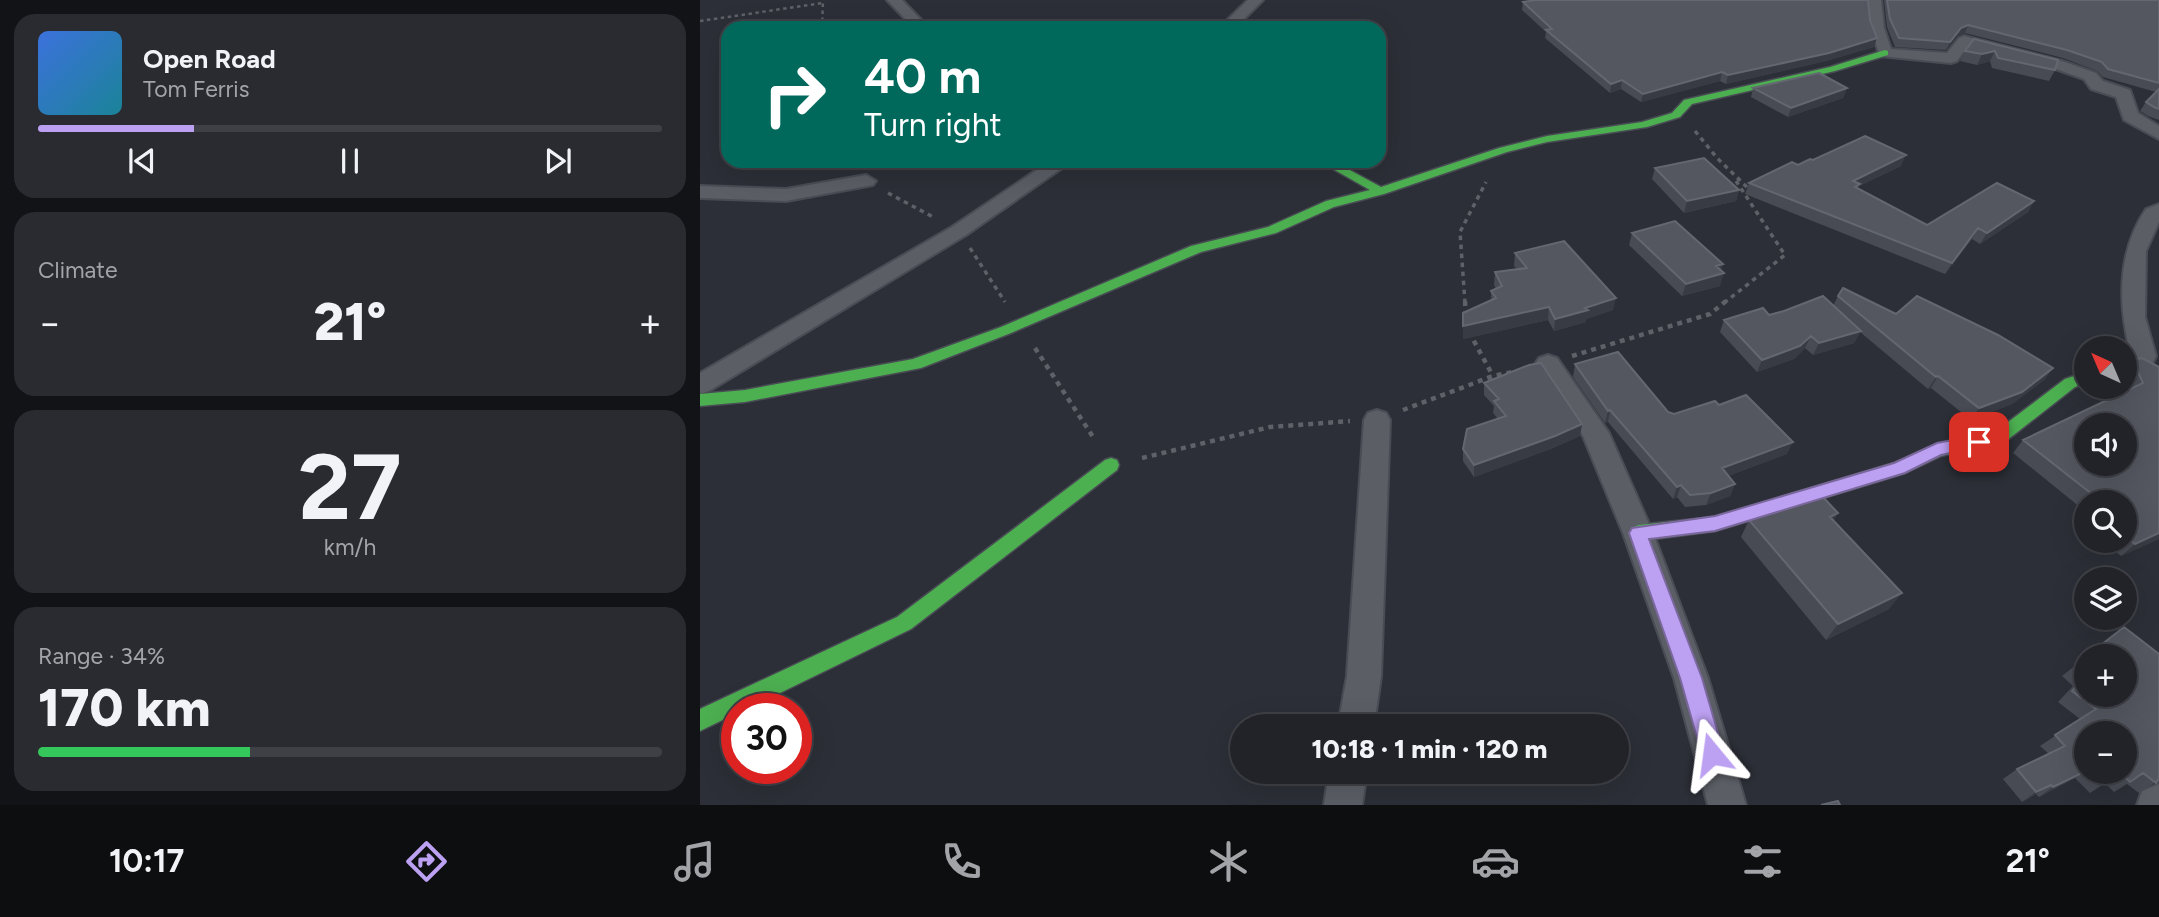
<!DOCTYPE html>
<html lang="en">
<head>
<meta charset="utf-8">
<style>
	:root { --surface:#212329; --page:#292b31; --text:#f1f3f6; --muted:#a2a4a8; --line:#3e4046; --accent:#bca0f2 }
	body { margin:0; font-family:Figtree,sans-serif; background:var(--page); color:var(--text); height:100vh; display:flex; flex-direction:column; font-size:26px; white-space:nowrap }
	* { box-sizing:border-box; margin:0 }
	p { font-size:23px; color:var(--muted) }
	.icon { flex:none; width:38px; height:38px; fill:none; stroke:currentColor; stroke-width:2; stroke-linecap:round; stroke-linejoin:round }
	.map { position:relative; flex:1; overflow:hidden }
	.panel { display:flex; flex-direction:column; gap:14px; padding:14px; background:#121317; width:700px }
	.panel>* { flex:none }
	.hud { position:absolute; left:21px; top:21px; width:665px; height:147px; border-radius:21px; box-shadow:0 7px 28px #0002,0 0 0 2px var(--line); background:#00695c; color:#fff; overflow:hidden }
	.needle { width:46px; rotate:316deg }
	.controls { position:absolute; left:1374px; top:336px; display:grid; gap:14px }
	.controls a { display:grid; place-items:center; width:63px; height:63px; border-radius:50%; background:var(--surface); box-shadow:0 7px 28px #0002,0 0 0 2px var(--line); font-size:35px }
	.speed { position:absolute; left:21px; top:693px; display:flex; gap:14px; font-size:35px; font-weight:700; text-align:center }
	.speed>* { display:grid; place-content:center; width:91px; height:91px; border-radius:50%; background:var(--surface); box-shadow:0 7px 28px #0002,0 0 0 2px var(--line); line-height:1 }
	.speed .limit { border:10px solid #d22; background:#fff; color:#111 }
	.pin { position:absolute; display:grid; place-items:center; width:60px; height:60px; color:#fff; margin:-30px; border-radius:14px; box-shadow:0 4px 10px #0006 }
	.me { position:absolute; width:77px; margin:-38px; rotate:344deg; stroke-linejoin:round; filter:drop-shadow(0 0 5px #0008) }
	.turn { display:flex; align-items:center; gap:24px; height:147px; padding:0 28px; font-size:32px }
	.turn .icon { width:91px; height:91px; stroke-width:2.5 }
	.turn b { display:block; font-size:49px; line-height:60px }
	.big { font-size:52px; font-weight:800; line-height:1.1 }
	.panel .widget { flex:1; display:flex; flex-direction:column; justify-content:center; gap:10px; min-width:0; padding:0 24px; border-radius:21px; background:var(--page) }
	.panel .dial { align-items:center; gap:0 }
	.dial b { font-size:91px; line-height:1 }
	.song { display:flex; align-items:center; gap:21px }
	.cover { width:84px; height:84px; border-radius:10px; background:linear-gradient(135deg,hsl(220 70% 55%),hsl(190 70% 35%)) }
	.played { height:7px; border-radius:4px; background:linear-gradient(90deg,var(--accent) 25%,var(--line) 25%) }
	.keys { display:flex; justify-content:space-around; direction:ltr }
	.heat { display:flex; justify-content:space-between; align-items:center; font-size:38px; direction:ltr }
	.charge { height:10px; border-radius:5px; background:linear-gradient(90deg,#34c759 34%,var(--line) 0) }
	.trip { position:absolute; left:530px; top:714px; width:399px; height:70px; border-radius:35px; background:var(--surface); box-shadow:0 7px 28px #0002,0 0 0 2px var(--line); font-weight:800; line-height:70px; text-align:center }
	.menu { display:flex; height:112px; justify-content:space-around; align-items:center; background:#0d0e10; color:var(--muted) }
	.menu .icon { width:49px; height:49px }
	.menu .selected { color:var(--accent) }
	.menu b { font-size:32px; color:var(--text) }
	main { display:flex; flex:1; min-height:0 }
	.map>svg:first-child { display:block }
</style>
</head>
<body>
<main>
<section class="panel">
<div class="widget">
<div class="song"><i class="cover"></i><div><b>Open Road</b><p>Tom Ferris</p></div></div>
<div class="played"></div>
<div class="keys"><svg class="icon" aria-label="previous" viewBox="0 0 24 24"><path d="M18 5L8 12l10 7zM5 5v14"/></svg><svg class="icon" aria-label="pause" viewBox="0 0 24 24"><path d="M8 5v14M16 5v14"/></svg><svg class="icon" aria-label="next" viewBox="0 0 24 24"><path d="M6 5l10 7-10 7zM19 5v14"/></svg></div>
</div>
<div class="widget"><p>Climate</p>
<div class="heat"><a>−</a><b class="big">21°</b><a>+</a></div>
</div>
<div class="widget dial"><b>27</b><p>km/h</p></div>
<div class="widget"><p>Range · 34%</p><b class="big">170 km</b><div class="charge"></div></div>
</section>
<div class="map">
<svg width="1459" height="805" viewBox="0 0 1459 805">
	<rect width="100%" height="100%" fill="#2c2f37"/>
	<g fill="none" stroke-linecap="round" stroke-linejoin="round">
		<g stroke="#494c54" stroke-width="4">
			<path id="street" d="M187 0H202L229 28H214Z
				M548 0H563L535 28H519Z
				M1167 0H1181L1184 28 1191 49 1247 53 1259 38 1264 36 1362 61 1396 73 1403 81 1430 90 1438 113 1459 126V139L1424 120 1416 97 1391 89 1384 79 1350 67 1268 46 1257 61 1251 63 1180 56 1170 28Z
				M350 161H372L266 235 9 391 0 394V373L252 227Z
				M166 175 176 181 173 185 86 201 0 198V186L86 189Z
				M1459 204V222L1446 251 1445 317 1456 356 1453 362 1424 371V354L1430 352C1418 303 1417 252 1446 209Z
				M848 355 857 358 909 433 953 533 1008 678 1046 805H1008L974 678 923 533 883 436 835 364 839 358Z
				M677 410 686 413 690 420 681 676 674 726H638L647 676 664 420 668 413Z
				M629 772H667L662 805H624Z
				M1459 784V805H1437L1442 791Z"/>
		</g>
		<g stroke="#494c54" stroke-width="3">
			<path id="fast" d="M1185 50 1188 51V55L1135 71 992 104 980 117 947 127 847 142 807 152 684 194 634 207 576 233 501 252 311 333 221 368 45 402 0 406V394L45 390 213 359 301 327 491 246 568 227 626 201 670 190 619 161H633L681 187 799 148 847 136 942 122 972 113 984 100 1130 67Z
				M1386 372V383L1375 387 1306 441 1241 456 1205 473 1015 531 938 541 932 538 929 533 932 528 938 525 1015 517 1194 463 1237 444 1295 432 1365 379Z
				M411 458 417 460 419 465 417 470 211 629 47 709H37V713L0 731V709L197 617 405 460Z"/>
		</g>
		<path stroke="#5e6167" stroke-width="2.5" stroke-dasharray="3.5 3.5" stroke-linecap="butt" d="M0 21 123 3
			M122 28 123 1"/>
		<path stroke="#5e6167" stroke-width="3.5" stroke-dasharray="4.5 4.5" stroke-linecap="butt" d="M995 131 1017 158 1051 191
			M188 193 235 218
			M270 248 305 302
			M765 303 760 232 786 182
			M1024 303 1085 255 1036 181"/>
		<path stroke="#5e6167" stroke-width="4.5" stroke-dasharray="5 5" stroke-linecap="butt" d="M765 301 766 317
			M769 332 793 376
			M335 348 395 440
			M872 356 1010 314 1026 301
			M703 410 793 376 817 371
			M442 458 570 427 650 421"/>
		<use href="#street" fill="#5b5e65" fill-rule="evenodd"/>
		<use href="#fast" fill="#4caf50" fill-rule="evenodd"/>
	</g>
	<path fill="#484b54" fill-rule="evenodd" d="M1184 0H1459V120L1448 116 1440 111 1446 102 1456 92 1403 77 1397 71 1363 58 1265 33 1257 36 1246 50 1195 47 1187 27Z
		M823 2 1174 47 1126 61 1026 84 1020 81 941 102 921 89 910 93 845 38 846 32 822 10Z
		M1274 39 1355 70 1349 81 1292 68 1290 61 1277 65 1260 61 1265 51Z
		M1053 88H1147L1143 98 1088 117 1051 97Z
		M1113 160 1201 166 1159 186 1158 188 1227 225 1334 201 1328 212 1280 244 1272 239 1245 274 1045 194 1049 183 1098 165Z
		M955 168 1039 190 1036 201 984 213 952 179Z
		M932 233 1023 264 1021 270 1020 286 982 296 929 245Z
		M815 253 913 310 886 319V322L854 331 848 320 763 339V313L791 300V291L796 289 794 285 795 272 817 269 814 266Z
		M1138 296 1196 314 1353 368 1344 380 1312 404 1271 420 1231 388 1228 389 1160 332 1154 343 1113 355 1105 348 1094 359 1057 372 1020 332 1024 320 1133 306Z
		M1429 352 1433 360 1459 367V539L1421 556 1403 541H1424V502H1386V512L1313 453 1323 440 1429 390 1424 380V357Z
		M875 364 968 412 974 414 1019 405 1087 454 1028 476 1035 484 1030 496 1006 505 985 507 977 497 973 499 908 422 905 423 873 377Z
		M784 383 882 424 880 436 853 448 774 477 763 461V449L798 419 793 413 794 406 784 395Z
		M1049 520 1134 521 1189 609 1126 640 1041 537Z
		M1459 654V782H1456L1439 793 1427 784 1414 792 1405 783 1390 793 1375 778 1339 797 1336 794 1322 802 1303 779 1317 769 1349 754 1340 746 1380 719 1358 702 1373 686 1362 676 1386 657V695ZM1386 733 1424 772H1386Z"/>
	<path fill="#383b43" d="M1268 25 1265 33 1257 36 1246 50 1250 42 1261 28Z
		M1177 38 1174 47 1126 61 1026 84 1028 75Z
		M1295 51 1290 61 1277 65 1282 54Z
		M1022 72 1020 81 941 102 943 94Z
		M922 80 921 89 910 93 911 84Z
		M1147 88 1143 98 1088 117 1091 108Z
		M1206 155 1201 166 1159 186 1155 195 1153 181Z
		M1039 190 1036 201 984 213 987 201Z
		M1334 201 1328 212 1280 244 1287 233Z
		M1278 228 1272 239 1245 274 1252 263Z
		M1023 264 1020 275 1024 273 1020 286 982 296 986 284 1016 266Z
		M916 298 913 310 886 319V322L854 331 855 319Z
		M849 307 848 320 763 339V326Z
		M1161 331 1154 343 1113 355 1119 343Z
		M1111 336 1105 348 1094 359 1057 372 1062 360Z
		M1353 368 1344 380 1312 404 1271 420 1279 408Z
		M1238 376 1231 388 1228 389 1236 377Z
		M910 410 908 422 905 423 908 411Z
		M882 424 880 436 853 448 774 477V465Z
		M1093 442 1087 454 1017 480 1022 468Z
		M1035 484 1030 496 1006 505 1011 493Z
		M981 485 977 497 973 499 977 487Z
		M1138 513 1128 531 1130 517Z
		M1459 533V539L1421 556 1435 544Z
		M1202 593 1189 609 1126 640 1138 624Z
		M1386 771 1375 778 1339 797 1353 787Z
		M1351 785 1336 794 1322 802 1336 792Z"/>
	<path fill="#545760" stroke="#636770" stroke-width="2" fill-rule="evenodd" d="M836 0H1168L1170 20 1177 38 1129 53 1028 75 1022 72 943 94 922 80 911 84 846 30 852 29 823 2Z
		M1187 0H1459V83L1408 69 1402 62 1367 50 1268 25 1261 28 1250 42 1199 38 1190 19Z
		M1274 39 1358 60 1355 70 1298 58 1295 51 1282 54 1265 51Z
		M1119 73 1147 88 1091 108 1053 88Z
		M1459 89V109L1454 107 1446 102Z
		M1165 136 1206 155 1153 181 1160 184 1155 187 1227 225 1297 183 1334 201 1287 233 1278 228 1252 263 1049 183 1092 162 1098 165 1110 159 1113 160Z
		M1004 158 1039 190 987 201 955 168Z
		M975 221 1023 264 1016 266 1024 273 986 284 932 233Z
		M864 241 916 298 885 308 888 310 855 319 849 307 763 326V313L796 298 791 291 802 286 795 272 827 268 815 253Z
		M1143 288 1196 314 1217 296 1298 335 1353 368 1322 392 1279 408 1238 376 1236 377 1138 296Z
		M1123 296 1161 331 1119 343 1111 336 1100 346 1062 360 1024 320 1063 308 1069 315 1084 311Z
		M918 352 968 412 974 414 1015 401 1019 405 1046 395 1093 442 1022 468 1035 484 1011 493 990 495 981 485 977 487 910 410 908 411 875 364Z
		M1429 352 1432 354 1433 360 1442 358 1459 367V533L1435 544 1424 535V502H1402L1323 440 1443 383ZM1386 425H1424V464H1386Z
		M841 363 882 424 855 436 774 465 763 449 767 429 806 416 794 401 799 399 784 383 829 365Z
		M1122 496 1138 513 1130 517 1202 593 1138 624 1049 520Z
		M1424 627 1459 654V778L1456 783 1443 773 1430 782 1421 773 1406 783 1394 772H1424V733H1386V771L1353 787 1351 785 1336 792 1317 769 1365 746 1355 735 1396 709 1372 691 1386 676V695H1424V656H1387Z
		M1386 657V673L1376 665Z
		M1138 801 1140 805H1121Z"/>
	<path fill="#bca0f2" stroke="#7a689d" stroke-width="2" d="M1279 435 1285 437 1288 442 1285 446 1241 455 1205 473 1015 531 949 539 1002 678 1024 754 1020 762 1012 765 1004 762 980 678 929 533 932 528 1015 516 1194 463 1237 443Z"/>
</svg>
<div class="controls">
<a><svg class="needle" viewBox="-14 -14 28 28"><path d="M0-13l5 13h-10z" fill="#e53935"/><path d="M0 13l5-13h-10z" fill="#a2a4a8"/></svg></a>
<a><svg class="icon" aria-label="sound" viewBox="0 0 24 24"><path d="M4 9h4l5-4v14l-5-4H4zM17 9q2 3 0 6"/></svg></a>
<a><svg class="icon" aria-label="search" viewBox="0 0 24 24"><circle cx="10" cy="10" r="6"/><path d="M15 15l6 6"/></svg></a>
<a><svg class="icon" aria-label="layers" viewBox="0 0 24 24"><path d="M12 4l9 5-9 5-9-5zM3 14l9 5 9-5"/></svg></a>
<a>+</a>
<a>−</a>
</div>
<div class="speed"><div class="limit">30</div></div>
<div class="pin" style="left:1279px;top:442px;background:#d93025"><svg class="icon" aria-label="arrive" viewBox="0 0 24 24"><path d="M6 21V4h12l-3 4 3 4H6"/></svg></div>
<svg class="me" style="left:1012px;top:754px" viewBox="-20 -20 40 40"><path d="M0-17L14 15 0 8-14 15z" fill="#bca0f2" stroke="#fff" stroke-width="4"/></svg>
<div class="trip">10:18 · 1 min · 120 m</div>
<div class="hud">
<div class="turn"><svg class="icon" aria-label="right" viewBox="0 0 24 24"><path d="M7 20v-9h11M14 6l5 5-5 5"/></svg><div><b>40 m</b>Turn right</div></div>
</div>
</div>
</main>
<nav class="menu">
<b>10:17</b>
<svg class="icon selected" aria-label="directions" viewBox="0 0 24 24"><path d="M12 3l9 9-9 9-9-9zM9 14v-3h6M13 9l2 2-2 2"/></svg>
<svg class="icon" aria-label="music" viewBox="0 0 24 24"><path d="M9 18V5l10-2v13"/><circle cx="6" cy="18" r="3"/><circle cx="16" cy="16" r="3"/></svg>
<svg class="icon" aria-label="phone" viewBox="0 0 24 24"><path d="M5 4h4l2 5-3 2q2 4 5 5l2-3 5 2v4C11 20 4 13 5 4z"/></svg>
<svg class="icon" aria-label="climate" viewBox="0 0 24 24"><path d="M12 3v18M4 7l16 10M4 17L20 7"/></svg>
<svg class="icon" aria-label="car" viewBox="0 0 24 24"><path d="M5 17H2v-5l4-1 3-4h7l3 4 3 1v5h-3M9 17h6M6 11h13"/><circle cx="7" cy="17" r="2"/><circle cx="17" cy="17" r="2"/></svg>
<svg class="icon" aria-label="filters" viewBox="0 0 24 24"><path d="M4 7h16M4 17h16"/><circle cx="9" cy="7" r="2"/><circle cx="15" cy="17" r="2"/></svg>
<b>21°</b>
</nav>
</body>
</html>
